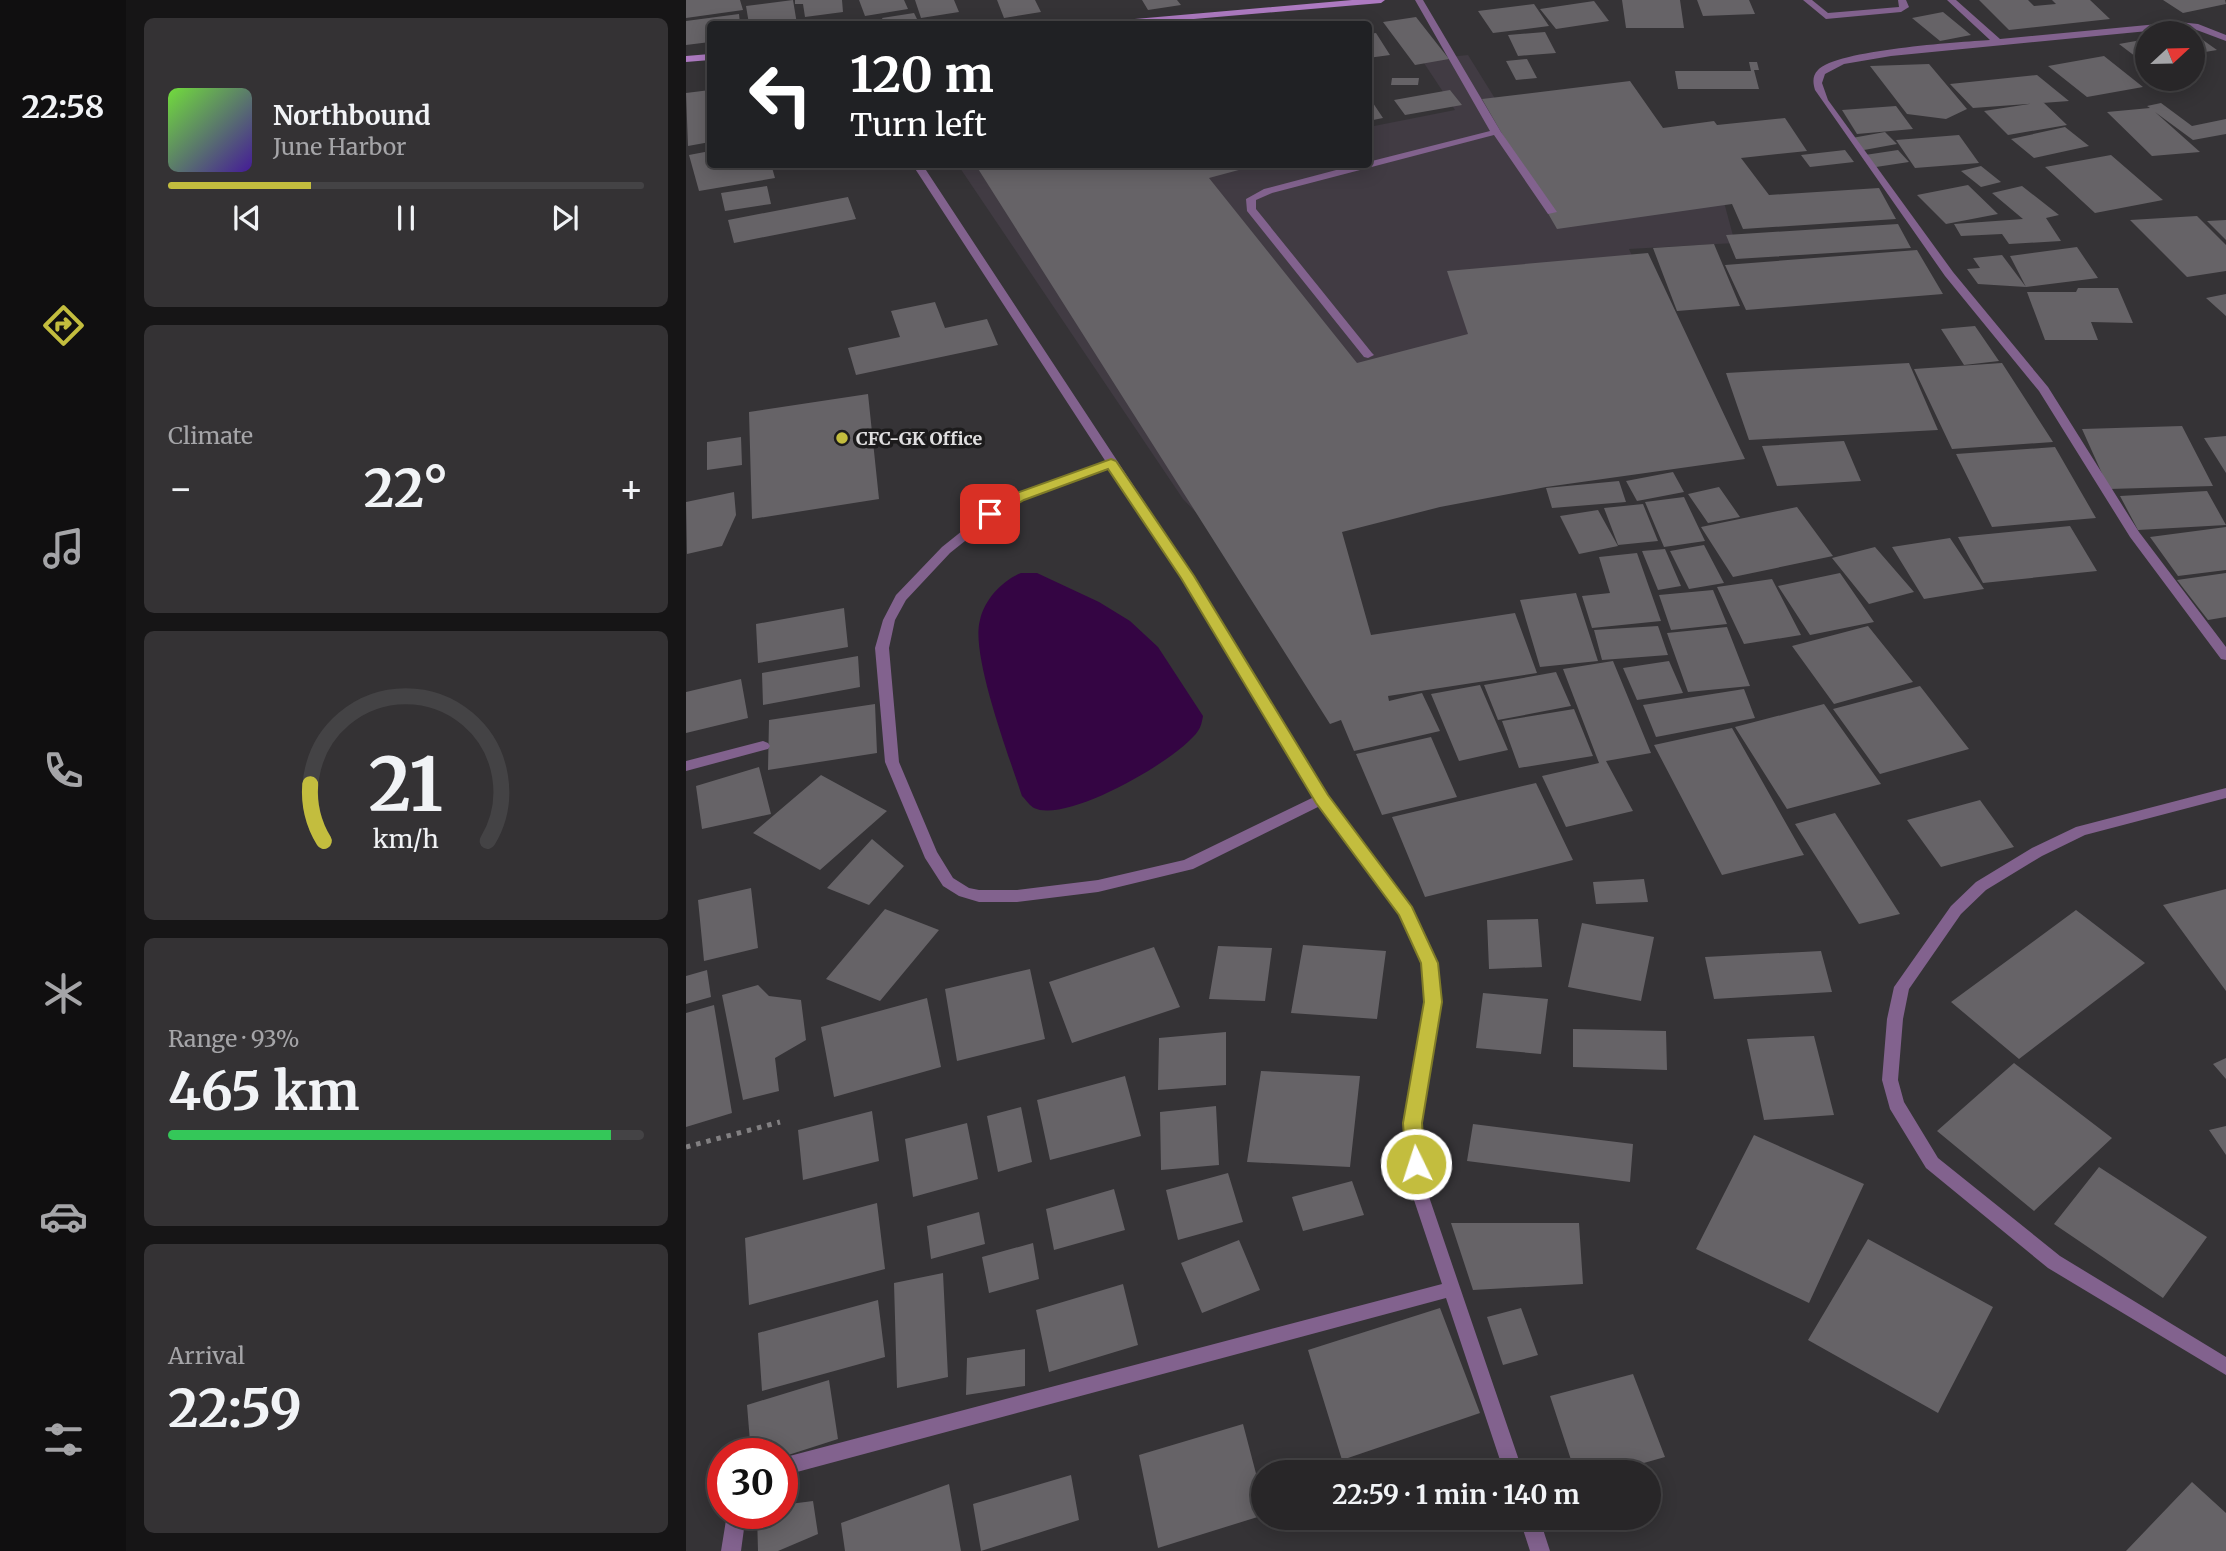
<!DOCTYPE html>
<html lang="en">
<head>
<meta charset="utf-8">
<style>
	:root { --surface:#282628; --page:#343234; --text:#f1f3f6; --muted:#a5a5a8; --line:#444345; --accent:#c3bd3e }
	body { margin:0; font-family:Merriweather,serif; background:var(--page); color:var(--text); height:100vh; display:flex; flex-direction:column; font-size:26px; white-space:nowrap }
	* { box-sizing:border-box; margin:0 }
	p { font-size:23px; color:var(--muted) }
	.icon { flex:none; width:38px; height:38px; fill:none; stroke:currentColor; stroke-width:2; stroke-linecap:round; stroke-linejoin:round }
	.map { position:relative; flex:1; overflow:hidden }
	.sheet { display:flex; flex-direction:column; gap:18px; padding:18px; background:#161516; width:560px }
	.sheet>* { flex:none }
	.banner { position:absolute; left:21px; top:21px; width:665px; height:147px; border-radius:7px; box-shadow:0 4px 18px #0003,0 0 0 2px var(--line); background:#202124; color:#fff; overflow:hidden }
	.needle { width:46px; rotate:68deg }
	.fabs { position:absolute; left:1449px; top:21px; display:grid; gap:14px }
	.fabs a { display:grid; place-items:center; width:70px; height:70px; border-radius:50%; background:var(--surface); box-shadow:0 4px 18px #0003,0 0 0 2px var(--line); font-size:35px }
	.speed { position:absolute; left:21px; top:1438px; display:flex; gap:14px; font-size:35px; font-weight:700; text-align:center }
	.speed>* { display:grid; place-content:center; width:91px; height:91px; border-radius:50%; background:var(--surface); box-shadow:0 4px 18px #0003,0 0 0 2px var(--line); line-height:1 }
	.speed .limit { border:10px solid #d22; background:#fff; color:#111 }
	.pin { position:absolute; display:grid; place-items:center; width:60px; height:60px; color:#fff; margin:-30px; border-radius:14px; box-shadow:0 4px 10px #0006 }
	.me { position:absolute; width:77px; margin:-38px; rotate:356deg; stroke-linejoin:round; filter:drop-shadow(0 0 5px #0008) }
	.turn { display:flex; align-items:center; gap:24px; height:147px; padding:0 28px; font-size:32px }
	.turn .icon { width:91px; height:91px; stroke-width:2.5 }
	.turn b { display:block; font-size:49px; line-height:60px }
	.big { font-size:52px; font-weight:700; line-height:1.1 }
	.sheet .tile { flex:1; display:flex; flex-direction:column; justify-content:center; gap:10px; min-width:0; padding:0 24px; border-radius:10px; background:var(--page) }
	.sheet .dial { align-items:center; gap:0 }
	.dial svg { height:182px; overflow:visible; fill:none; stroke:var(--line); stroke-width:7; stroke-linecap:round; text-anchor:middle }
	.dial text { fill:var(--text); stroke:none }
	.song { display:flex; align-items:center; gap:21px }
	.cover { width:84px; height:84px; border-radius:10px; background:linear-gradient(135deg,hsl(100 70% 55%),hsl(260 70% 35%)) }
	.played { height:7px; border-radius:4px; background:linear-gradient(90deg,var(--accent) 30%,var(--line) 30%) }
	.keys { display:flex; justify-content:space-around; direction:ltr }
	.heat { display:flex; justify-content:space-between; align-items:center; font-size:38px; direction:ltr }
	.charge { height:10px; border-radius:5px; background:linear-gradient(90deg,#34c759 93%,var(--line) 0) }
	.trip { position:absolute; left:565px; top:1460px; width:410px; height:70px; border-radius:35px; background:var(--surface); box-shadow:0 4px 18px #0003,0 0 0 2px var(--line); font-weight:700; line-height:70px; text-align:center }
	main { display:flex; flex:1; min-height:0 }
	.menu { display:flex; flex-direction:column; width:126px; justify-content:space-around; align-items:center; background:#100f10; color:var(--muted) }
	.menu .icon { width:49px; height:49px }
	.menu .on { color:var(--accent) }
	.menu b { font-size:32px; color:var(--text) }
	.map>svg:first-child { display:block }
</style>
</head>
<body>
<main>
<nav class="menu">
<b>22:58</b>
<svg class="icon on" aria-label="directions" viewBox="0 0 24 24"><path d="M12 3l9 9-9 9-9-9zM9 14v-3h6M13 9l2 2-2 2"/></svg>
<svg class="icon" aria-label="music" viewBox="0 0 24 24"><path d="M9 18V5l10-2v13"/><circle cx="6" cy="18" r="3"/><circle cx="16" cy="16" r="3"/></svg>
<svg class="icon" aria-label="phone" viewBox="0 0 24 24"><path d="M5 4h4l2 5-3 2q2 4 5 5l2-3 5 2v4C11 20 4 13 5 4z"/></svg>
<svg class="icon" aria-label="climate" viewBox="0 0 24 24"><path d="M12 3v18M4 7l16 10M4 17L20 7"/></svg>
<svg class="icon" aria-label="car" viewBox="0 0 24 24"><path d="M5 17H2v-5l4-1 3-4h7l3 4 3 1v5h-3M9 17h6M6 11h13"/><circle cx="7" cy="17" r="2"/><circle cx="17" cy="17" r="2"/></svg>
<svg class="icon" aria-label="filters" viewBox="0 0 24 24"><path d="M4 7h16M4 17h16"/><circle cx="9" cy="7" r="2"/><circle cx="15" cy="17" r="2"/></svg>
</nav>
<section class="sheet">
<div class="tile">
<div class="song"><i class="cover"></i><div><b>Northbound</b><p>June Harbor</p></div></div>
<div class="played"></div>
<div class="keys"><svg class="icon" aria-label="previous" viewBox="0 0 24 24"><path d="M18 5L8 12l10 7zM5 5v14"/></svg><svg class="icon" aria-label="pause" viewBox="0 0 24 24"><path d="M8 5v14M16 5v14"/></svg><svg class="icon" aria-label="next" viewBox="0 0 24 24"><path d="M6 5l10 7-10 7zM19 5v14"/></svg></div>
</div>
<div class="tile"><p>Climate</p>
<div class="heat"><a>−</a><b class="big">22°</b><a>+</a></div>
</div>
<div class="tile dial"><svg viewBox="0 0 100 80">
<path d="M14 69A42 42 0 1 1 86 69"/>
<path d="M14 69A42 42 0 0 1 8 44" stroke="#c3bd3e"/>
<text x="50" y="56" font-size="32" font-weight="700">21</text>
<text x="50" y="72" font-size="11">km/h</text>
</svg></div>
<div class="tile"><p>Range · 93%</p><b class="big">465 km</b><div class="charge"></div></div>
<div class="tile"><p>Arrival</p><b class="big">22:59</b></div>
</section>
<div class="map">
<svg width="1540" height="1551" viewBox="0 0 1540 1551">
	<rect width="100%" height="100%" fill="#353336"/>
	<path fill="#413b43" d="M782 55 813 105 977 130 1035 191 1049 243 943 249 1038 457 587 503 615 620 497 499 272 165 682 164 683 127 769 110 736 60Z"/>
	<path fill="#340543" d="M335 573H351L413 602 444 621 472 647 517 716C516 721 515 727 512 731 493 759 381 824 348 808 344 806 340 800 336 796 324 759 284 654 294 620 299 599 316 581 335 573Z"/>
	<path fill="#666367" d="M0 0H54L57 10 0 18Z
		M107 0 111 24H63L60 6Z
		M109 0H156L157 12 119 17 117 4H109Z
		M173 0H218L222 9 179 16Z
		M229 0H268L273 12 235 18Z
		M311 0H349L355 12 318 18Z
		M456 0H491L495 5 462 10Z
		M936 0H994L998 28H940Z
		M1011 0H1063L1069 14 1017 16Z
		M1293 0H1342L1348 6 1370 4 1366 0H1404L1424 19 1323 30Z
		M1477 0H1539L1540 4 1497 13Z
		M908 1 923 21 870 29 854 9Z
		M848 4 863 26 807 33 792 11Z
		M1257 12 1285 35 1254 41 1226 18Z
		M228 13 232 21 199 24 196 18Z
		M53 14 54 24H24V42L0 45V21Z
		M730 17 763 59 729 65 697 22Z
		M859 32 870 53 832 56 822 35Z
		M690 33 704 55 682 58V34Z
		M1507 33 1531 50 1507 54Z
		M1461 39V63H1458L1433 44Z
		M1418 56 1457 87 1401 97 1362 66Z
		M841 59 851 78 830 80 820 61Z
		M1063 62H1071L1073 70H1068L1073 89H992L989 71H1065Z
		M1243 64 1281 109 1260 119 1221 114 1184 66Z
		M1351 75 1383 101 1287 108 1264 84Z
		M706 78H733L732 85H705Z
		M944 81 977 128 1028 121 1031 125 1099 118 1121 151 1055 158 1083 195 1193 188 1210 219 1057 229 1046 204 871 229 796 99Z
		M24 90V142L2 146 0 93Z
		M764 90 776 105 719 115 708 100Z
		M1357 102 1381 125 1322 135 1298 111Z
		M687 103 697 118 682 121V104Z
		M1475 103 1506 126 1540 119V134L1507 140 1469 112 1514 152 1466 156 1421 112 1464 108 1461 106Z
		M1210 106 1227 129 1171 134 1156 110Z
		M1379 127 1403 146 1348 158 1325 139Z
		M1199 132 1211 144 1178 150 1166 138Z
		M1273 135 1293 163 1229 168 1210 140Z
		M1159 150 1168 162 1124 167 1115 155Z
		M1212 150 1223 162 1190 167 1179 155Z
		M24 151V164H85L89 178 13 191 3 155Z
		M1425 155 1477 200 1409 213 1359 167Z
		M289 164H575L523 178 671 363 782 334 761 271 962 253 1059 459 860 487 754 507 656 532 685 635 829 613 851 673 702 696 703 701 736 693 754 731 668 751 655 720 644 724Z
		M1295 166 1315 182 1295 187 1275 171Z
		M1282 185 1312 214 1260 224 1231 195Z
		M81 186 85 204 39 211 35 193Z
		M1336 186 1373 215 1360 218 1375 241 1323 244 1316 234 1275 236 1268 224 1337 219 1306 193Z
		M162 197 170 219 48 243 42 220Z
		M1511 216 1540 245V271L1501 277 1444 220Z
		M1540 220V240L1521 221Z
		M1212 224 1225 248 1050 259 1040 235Z
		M1028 244 1054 306 991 311 967 248Z
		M1391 247 1412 278 1340 287 1324 256Z
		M1231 250 1257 294 1060 310 1039 265Z
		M1316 255 1340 287 1292 284 1281 269 1294 268 1287 258Z
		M1392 288H1432L1447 323 1405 322 1412 340H1359L1341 292H1390Z
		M1540 294V316L1520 298Z
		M249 302 259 328 301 319 312 345 170 375 162 348 214 337 205 311Z
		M1289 326 1313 361 1278 365 1255 329Z
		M1223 363 1252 430 1063 440 1040 373Z
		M1316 363 1367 442 1266 449 1228 369Z
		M182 394 193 499 66 519 63 412Z
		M1496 426 1527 486 1423 489 1396 429Z
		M1540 436V473L1518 438Z
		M55 437 56 465 21 470V442Z
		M1158 441 1175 481 1091 486 1076 446Z
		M1369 447 1410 518 1306 527 1270 454Z
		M987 472 998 492 951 501 940 481Z
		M933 481 940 502 866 508 860 488Z
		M1033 487 1054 517 1022 523 1002 494Z
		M1521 491 1540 525 1452 530 1434 496Z
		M48 492 50 515 36 546 1 554 0 502Z
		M998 497 1019 541 978 547 959 502Z
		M957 504 972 541 932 545 918 508Z
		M1111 507 1147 556 1047 577 1015 527Z
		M912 510 932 546 893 554 874 516Z
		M1384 526 1411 571 1297 583 1272 537Z
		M1540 527V570L1492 576 1464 537Z
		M1264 538 1298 589 1238 599 1206 547Z
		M1018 545 1038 583 1003 589 984 551Z
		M1189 547 1228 592 1183 604 1146 558Z
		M979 549 995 586 972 590 956 551Z
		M951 553 975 621 906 628 896 596 924 593 913 557Z
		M1154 573 1188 622 1124 635 1092 586Z
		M1540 573V617L1522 620 1491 580Z
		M1086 579 1115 635 1058 644 1031 587Z
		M1027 590 1041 624 985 630 973 595Z
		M890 593 912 661 854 667 834 600Z
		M158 608 162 647 72 663 70 624Z
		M972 626 982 655 916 660 908 630Z
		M1182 626 1227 682 1148 704 1106 646Z
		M1041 627 1064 686 1002 692 981 633Z
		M172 656 174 687 77 705 76 673Z
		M927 661 965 753 920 761 947 811 880 827 856 776 913 763 877 669Z
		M983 661 997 693 951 700 937 668Z
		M870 672 885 706 812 720 798 685Z
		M55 679 62 718 0 733V692Z
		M794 685 822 750 773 761 745 694Z
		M1234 686 1283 749 1194 774 1147 709Z
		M1058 689 1069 718 970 737 957 705Z
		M189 704 191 753 82 770 83 720Z
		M1138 704 1195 784 1101 809 1049 727Z
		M888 709 907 756 833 768 816 721Z
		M1046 728 1118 855 1036 875 968 745Z
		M745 737 771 797 696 815 670 754Z
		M73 767 85 814 16 829 10 786Z
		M135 775 201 811 134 870 67 833Z
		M850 783 887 860 739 897 706 817Z
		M1294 800 1328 847 1255 867 1221 820Z
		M1149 813 1214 914 1173 924 1109 824Z
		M186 839 218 866 183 905 141 888Z
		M958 879 962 902 910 904 907 882Z
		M65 888 72 948 18 961 12 900Z
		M1540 889V991L1477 905Z
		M199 909 253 930 194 1001 140 979Z
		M1390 910 1459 963 1333 1059 1265 1002Z
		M852 919 856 967 803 969 801 920Z
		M896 923 968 937 955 1001 882 987Z
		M617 945 700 951 691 1019 605 1013Z
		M532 946 586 948 579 1001 523 999Z
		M468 947 494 1007 386 1043 363 982Z
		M1135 951 1146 992 1028 999 1019 957Z
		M344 969 359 1039 271 1061 259 989Z
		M21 970 25 997 0 1004V976Z
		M72 985 83 996 115 1000 120 1040 89 1058 93 1091 57 1100 36 995Z
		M797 993 862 999 855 1054 790 1048Z
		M241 998 255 1067 148 1097 135 1027Z
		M28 1005 46 1113 0 1127V1013Z
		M887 1029 980 1031 981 1070 887 1067Z
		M540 1032V1085L472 1090 473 1038Z
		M1128 1036 1148 1115 1078 1120 1061 1039Z
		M1540 1058V1079L1527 1064Z
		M1328 1063 1426 1138 1348 1211 1251 1131Z
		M575 1071 674 1076 664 1167 561 1162Z
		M439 1076 455 1136 364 1160 351 1100Z
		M530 1106 533 1165 475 1170 474 1112Z
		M335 1107 346 1162 312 1172 301 1116Z
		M186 1111 193 1161 117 1180 112 1130Z
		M281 1123 292 1179 227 1197 219 1139Z
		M787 1124 947 1144 944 1182 781 1161Z
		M1540 1126V1155L1523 1130Z
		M1068 1135 1178 1184 1123 1303 1010 1249Z
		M1413 1167 1521 1237 1477 1298 1368 1224Z
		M542 1173 557 1222 492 1240 480 1190Z
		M666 1181 678 1215 617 1231 606 1197Z
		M428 1189 439 1230 368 1250 360 1209Z
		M191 1203 199 1269 63 1305 59 1238Z
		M293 1212 299 1244 245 1259 241 1226Z
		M765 1223H893L897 1284 787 1290Z
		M1182 1239 1307 1307 1252 1413 1122 1340Z
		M553 1240 574 1290 516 1313 495 1263Z
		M347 1243 353 1279 303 1293 296 1257Z
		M257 1273 262 1377 211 1388 208 1283Z
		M437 1284 452 1345 363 1372 350 1310Z
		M192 1300 199 1357 76 1391 72 1333Z
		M754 1308 794 1413 656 1460 622 1350Z
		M835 1308 852 1355 817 1365 801 1317Z
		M339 1349V1386L280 1395 281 1358Z
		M947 1374 979 1457 926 1472H889L864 1396Z
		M143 1380 152 1439 96 1457V1454H65L61 1405Z
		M557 1424 578 1504V1515L472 1548 453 1455Z
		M385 1475 393 1520 295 1551 287 1504Z
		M1506 1482 1540 1513V1551H1440Z
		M263 1484 275 1551H159L155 1523Z
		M127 1501 132 1534 92 1551H72L71 1515 96 1514V1505Z"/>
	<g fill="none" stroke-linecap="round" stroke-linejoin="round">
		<path stroke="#828082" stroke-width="5" stroke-dasharray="4.5 6" stroke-linecap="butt" d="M0 1147 94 1122"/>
		<path fill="#82628e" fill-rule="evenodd" d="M729 0H737L815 132 871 212 862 214 808 135 586 193 570 200V209L686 353 688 355 682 358 678 357 561 211 560 199 578 189 673 164H682V162L804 131Z
			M1117 0H1126L1142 13 1213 7 1212 0H1220L1223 7 1215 12 1140 19Z"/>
		<path fill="#82628e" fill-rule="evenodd" d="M1261 0H1270L1314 39 1493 22 1512 24 1540 35V41L1508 29 1493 28 1205 56 1158 64 1139 74 1136 83 1142 100 1267 272 1362 387 1453 532 1540 647V660L1535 659 1444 537 1353 391 1259 276 1129 90C1127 83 1126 76 1132 70 1150 50 1273 42 1304 40Z
			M226 164H236L505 573 641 795 725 908 752 963 755 1002 735 1123 739 1185 837 1472H818L760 1298 96 1476V1458L756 1284 723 1185 719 1123 739 1002 736 963 714 915 634 806 507 869 412 892 331 902H293L273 896 257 886 239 858 199 762 189 648 197 620 210 595 256 547 316 499 420 462ZM424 468 495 577 628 797 498 860 412 880 331 890H293L283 888 267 878 251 852 213 762 203 648 209 620 220 600 264 553 324 505Z
			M77 741 82 743 84 746 82 749 0 771V761Z
			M1540 788V798L1399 835 1356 856 1300 890 1275 914 1223 989 1217 1019 1212 1080 1218 1102 1252 1158 1374 1256 1540 1357V1375L1362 1268 1240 1168 1204 1109 1196 1080 1201 1019 1208 987 1265 906 1290 882 1346 848 1390 827Z
			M41 1514H60L55 1551H35Z
			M833 1517H853L864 1551H844Z"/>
		<path fill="#ad7ac1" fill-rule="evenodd" d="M666 0H699L695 3 450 24H422L426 21Z
			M24 54V60L0 62V56Z"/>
	</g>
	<path fill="#c3bd3e" stroke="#7f7b28" stroke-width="2" d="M425 459 430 461 508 576 642 795 726 907 752 963 756 1002 736 1123 739 1164 736 1170 730 1173 723 1170 720 1164 717 1123 738 1002 735 963 713 915 630 803 495 578 422 469 338 500 309 517H299L297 514 328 494Z"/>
	<circle fill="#c3bd3e" stroke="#1c1b1c" stroke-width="2.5" cx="156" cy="438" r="7"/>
	<g text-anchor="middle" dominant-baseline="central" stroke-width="7" stroke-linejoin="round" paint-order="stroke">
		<g font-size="18" font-weight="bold" fill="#e0dfe0" stroke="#1c1b1c" text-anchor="start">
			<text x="170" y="438">CFC-GK Office</text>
		</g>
	</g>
</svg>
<div class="fabs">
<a><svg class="needle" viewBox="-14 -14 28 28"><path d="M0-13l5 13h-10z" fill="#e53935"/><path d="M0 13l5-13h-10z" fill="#a5a5a8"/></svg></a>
</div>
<div class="speed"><div class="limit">30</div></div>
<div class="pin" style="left:304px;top:514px;background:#d93025"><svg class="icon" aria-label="arrive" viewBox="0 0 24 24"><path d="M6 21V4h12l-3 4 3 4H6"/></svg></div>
<svg class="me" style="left:730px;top:1164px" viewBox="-20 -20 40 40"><circle r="17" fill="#c3bd3e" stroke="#fff" stroke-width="3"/><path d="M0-11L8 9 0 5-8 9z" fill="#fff"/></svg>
<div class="trip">22:59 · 1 min · 140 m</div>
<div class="banner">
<div class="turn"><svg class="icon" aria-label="left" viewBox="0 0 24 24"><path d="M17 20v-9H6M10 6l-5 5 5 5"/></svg><div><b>120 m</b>Turn left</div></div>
</div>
</div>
</main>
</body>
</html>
